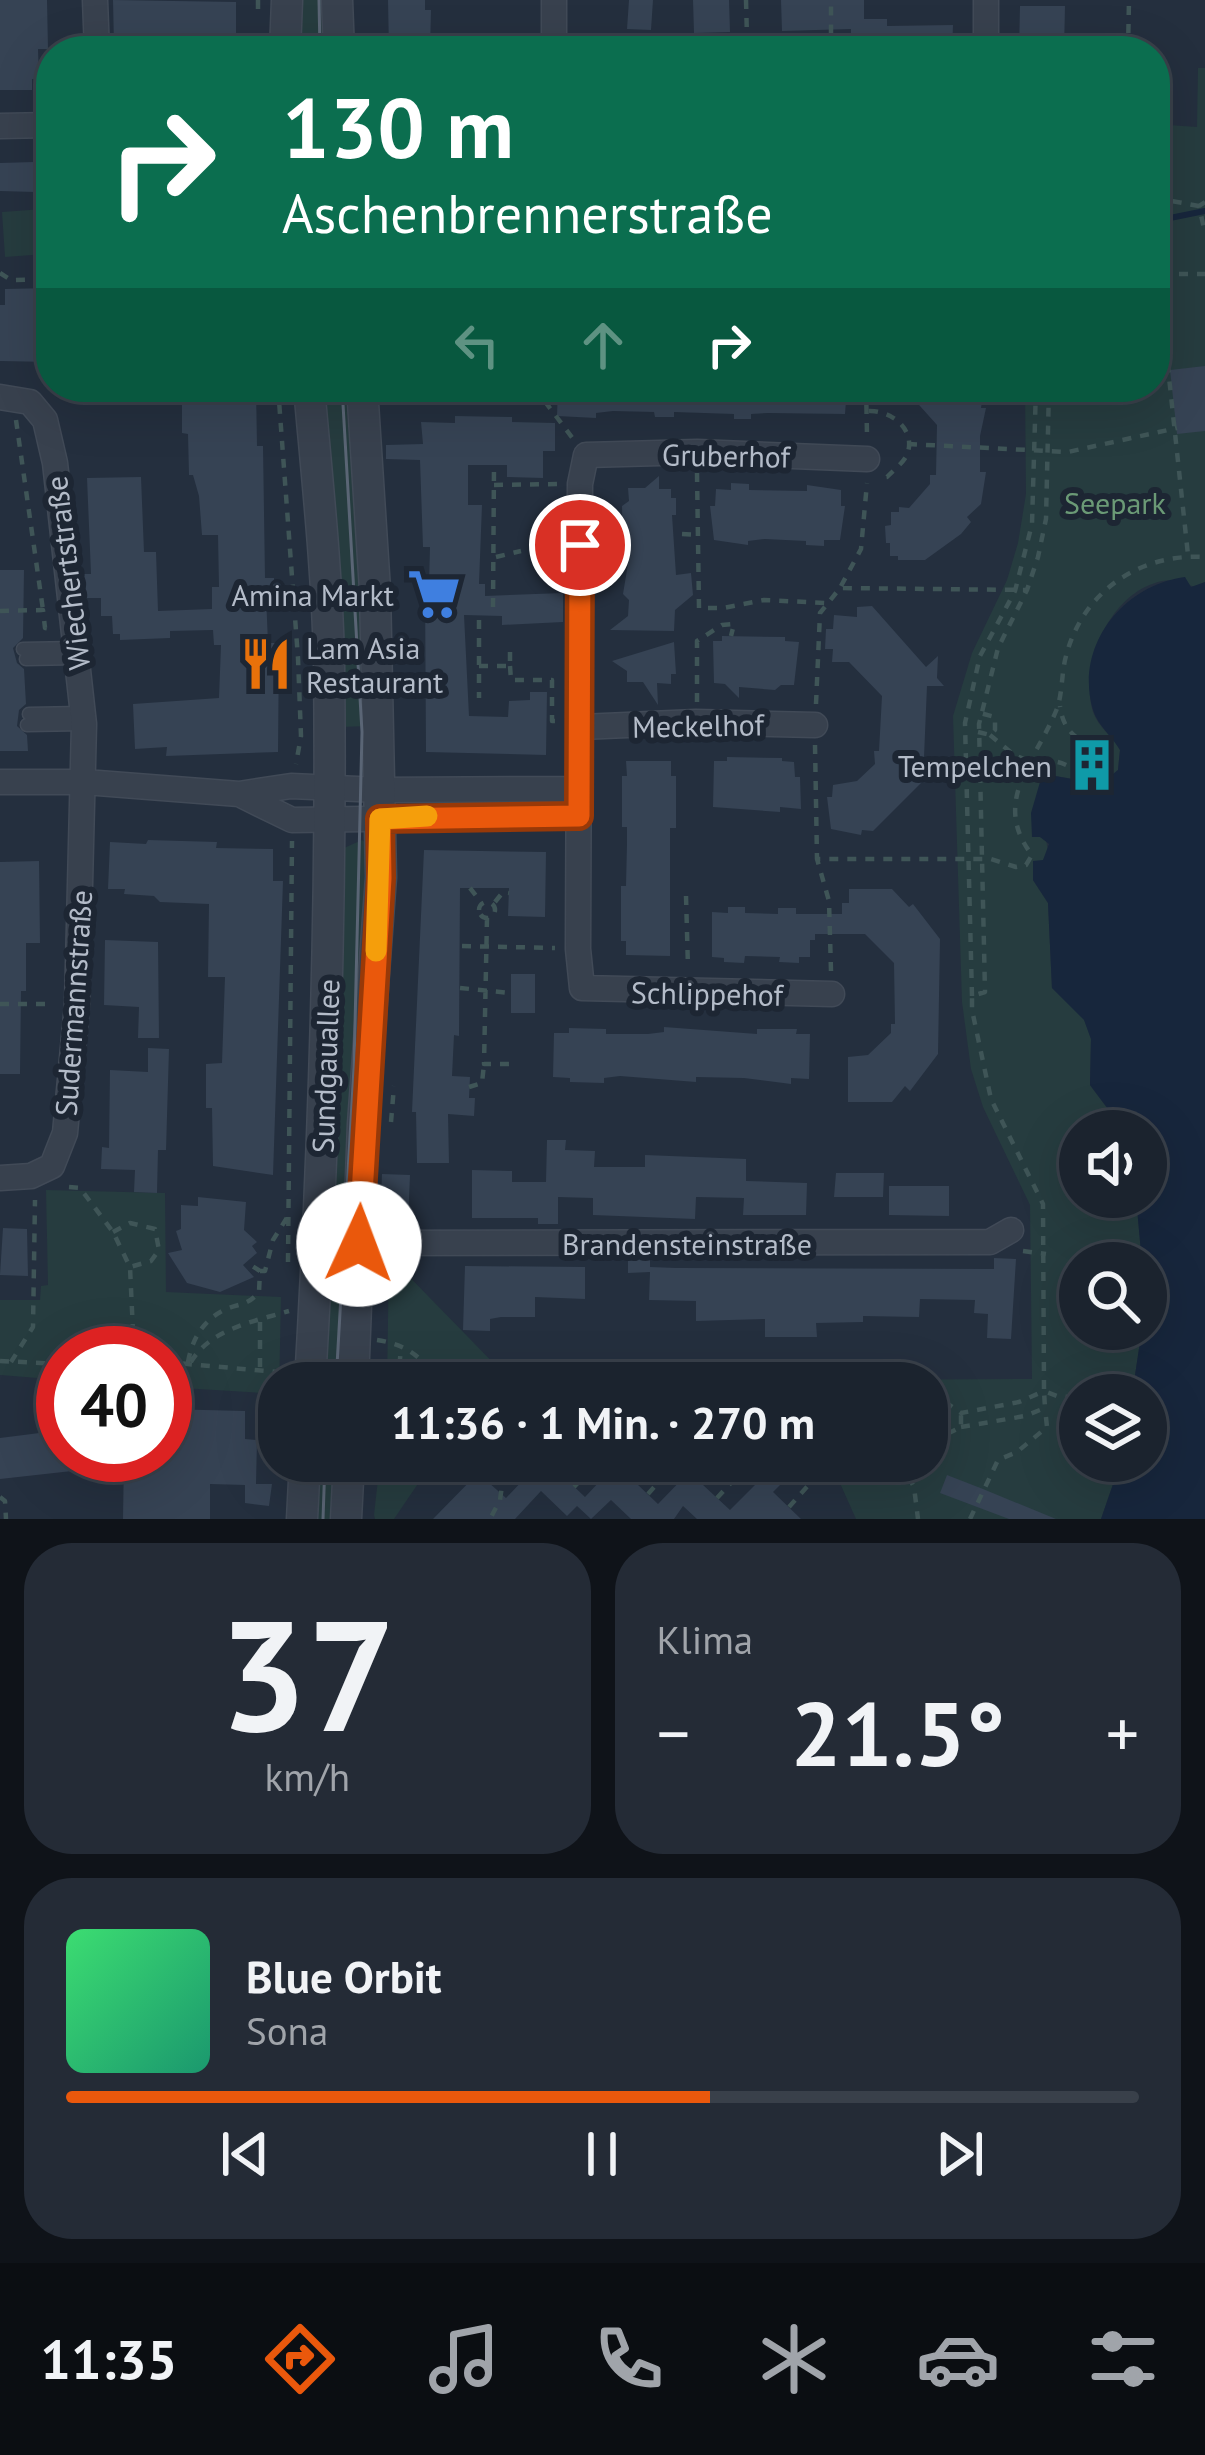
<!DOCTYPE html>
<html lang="de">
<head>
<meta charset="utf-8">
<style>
	:root { --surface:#1b232e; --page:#242b36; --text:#f1f3f6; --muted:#a0a4aa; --line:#39404a; --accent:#ea580c }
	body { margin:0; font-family:"PT Sans",sans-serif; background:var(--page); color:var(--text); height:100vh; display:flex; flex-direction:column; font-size:45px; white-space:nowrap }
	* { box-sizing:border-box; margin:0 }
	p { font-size:39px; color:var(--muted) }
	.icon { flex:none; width:66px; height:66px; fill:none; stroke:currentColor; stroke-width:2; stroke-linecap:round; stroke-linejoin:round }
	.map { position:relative; height:1519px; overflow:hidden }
	.side { display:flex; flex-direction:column; gap:24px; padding:24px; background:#0f1319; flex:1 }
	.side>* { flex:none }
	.hud { position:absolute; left:36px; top:36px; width:1134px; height:366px; border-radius:48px; box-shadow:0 12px 48px #0002,0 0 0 3px var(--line); background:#0b6e4f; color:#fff; overflow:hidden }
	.tools { position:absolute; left:1059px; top:1110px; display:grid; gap:24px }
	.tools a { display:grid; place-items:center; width:108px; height:108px; border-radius:50%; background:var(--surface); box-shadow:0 12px 48px #0002,0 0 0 3px var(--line); font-size:60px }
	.speed { position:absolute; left:36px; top:1326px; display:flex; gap:24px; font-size:60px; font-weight:700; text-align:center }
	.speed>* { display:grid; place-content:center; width:156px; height:156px; border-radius:50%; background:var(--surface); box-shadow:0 12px 48px #0002,0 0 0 3px var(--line); line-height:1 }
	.speed .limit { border:18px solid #d22; background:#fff; color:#111 }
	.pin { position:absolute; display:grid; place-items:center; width:102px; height:102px; color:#fff; margin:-51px; border:6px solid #fff; border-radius:50%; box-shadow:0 3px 12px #0007 }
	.me { position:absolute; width:132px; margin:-66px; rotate:2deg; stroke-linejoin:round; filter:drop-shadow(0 0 9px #0008) }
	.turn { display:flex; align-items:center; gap:42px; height:252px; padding:0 48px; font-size:54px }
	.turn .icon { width:156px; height:156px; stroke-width:2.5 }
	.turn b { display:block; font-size:84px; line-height:102px }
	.lanes { display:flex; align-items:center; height:114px; padding:0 48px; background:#0003; justify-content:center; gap:60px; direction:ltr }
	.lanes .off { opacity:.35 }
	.big { font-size:90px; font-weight:700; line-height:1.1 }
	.side .card { flex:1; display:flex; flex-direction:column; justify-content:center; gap:18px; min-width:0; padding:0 42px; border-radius:48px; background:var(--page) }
	.side .dial { align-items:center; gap:0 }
	.dial b { font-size:156px; line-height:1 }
	.song { display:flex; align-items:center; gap:36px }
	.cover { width:144px; height:144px; border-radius:18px; background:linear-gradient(135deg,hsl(140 70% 55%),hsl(160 70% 35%)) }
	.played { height:12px; border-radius:6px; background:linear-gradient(90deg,var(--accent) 60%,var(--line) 60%) }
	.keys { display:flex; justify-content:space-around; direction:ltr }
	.heat { display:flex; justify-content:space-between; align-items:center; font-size:66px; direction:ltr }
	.side .tiles { flex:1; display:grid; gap:24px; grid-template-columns:1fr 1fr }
	.card:last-child { grid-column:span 2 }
	.trip { position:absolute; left:258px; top:1362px; width:690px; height:120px; border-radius:48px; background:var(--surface); box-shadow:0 12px 48px #0002,0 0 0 3px var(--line); font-weight:700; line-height:120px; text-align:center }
	.menu { display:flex; height:192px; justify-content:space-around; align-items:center; background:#0b0e12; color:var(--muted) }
	.menu .icon { width:84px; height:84px }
	.menu .current { color:var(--accent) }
	.menu b { font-size:54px; color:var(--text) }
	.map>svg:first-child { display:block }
</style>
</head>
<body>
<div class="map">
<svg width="1205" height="1519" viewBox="0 0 1205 1519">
	<rect width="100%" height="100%" fill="#242f3e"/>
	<path fill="#263c3f" d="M294 0H330V51H291Z
		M1198 68H1205V582L1197 588C1188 585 1182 580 1171 580 1114 583 1078 662 1093 712 1098 727 1113 736 1120 750L1118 770 1102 784 1055 776 1040 781V837L1046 840 1048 851 1033 880 1048 903 1052 988 1084 1019 1091 1039 1090 1085 1111 1113 1116 1131H1080V1197H1136L1142 1263H1080V1329H1142L1132 1395H1080V1461H1121L1101 1519H856L835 1472 825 1461H927V1383H387L389 1256 512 1382 1032 1379 1030 1205 983 1107 971 1069 962 1002 953 716 972 653 1007 580 1018 543 1026 494 1025 387H1155V124L1197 127Z
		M43 209 46 254 5 257 2 212Z
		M319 387H345L372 726 338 727Z
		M362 840 366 843 341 1383H322L344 848Z
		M46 1190 165 1193 166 1292 281 1297 279 1394 165 1387V1353H63V1380L0 1375V1300H40L41 1286 48 1285Z
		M318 1461H338L336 1519H315Z
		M380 1461H438L428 1469 394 1519H375L374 1515Z"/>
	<path fill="#17263c" d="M1185 577 1191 587 1205 582V1519H1101L1121 1461H1146V1395H1132L1142 1329H1146V1263H1142L1136 1197H1146V1131H1116L1111 1113 1090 1085 1091 1039 1084 1020 1052 988 1048 903 1033 880V861L1043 860 1049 844 1040 837H1032L1031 813 1040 782 1055 776 1101 784 1118 770 1120 750C1112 736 1098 726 1093 710 1074 646 1123 585 1185 577Z"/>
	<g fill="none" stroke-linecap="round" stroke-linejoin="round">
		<path stroke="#17263c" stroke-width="6" d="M1160 220 1205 211"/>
	</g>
	<path fill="#364354" d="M0 0H47L48 49H38L39 79H32V90H0Z
		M113 0 236 2V51L114 46Z
		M388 0H425V10H431L430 51H389Z
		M629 0H653L651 30 627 29Z
		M693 0H729L730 32 694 33Z
		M781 0H864V19H887V26L953 25 952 51H856V42H851V29L782 31Z
		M1020 6H1065L1064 51H1019Z
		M34 162 35 192 0 191V163Z
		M51 288V362L0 361V305H5V289Z
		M1205 366V431L1177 434 1170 370Z
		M182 387H256L257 446H263L265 578H274L275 595H266L268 643H279L278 752 166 756 167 747 135 749 133 704 219 698 221 645H214L213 630 170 631V638L120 640V634H113L112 616H101V598H87L84 574H91L87 478 141 477 144 552H156L158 611 212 609V587H219L218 535H202L199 496 193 475H189L188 434 182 433Z
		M558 387H847L845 414 768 413 751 414V419H734V414L674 412V417H655L654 412 613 411 596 413V418L557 416Z
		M903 387H976L983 395 981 408H986L980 436V472H986L981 504 967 517 971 522 961 534 925 560H898V556H890V543H886L885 526 891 525V512H899V507L909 508 930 484V475H936L937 425Z
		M455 416 512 417V422L555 423V451H543V478L507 477V465H468V505H482L479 584H485V596L563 593V622L502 625V616L464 615 469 716 508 717 509 701 530 700V692H547L546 755 426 752 425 584H429L430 547H423L420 460 386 459V445L423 444 421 422 455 423Z
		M659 476V489H671V498H676V515H672L676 575 691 573 693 595 675 610 674 631 610 630 628 616 629 600 623 594 629 558 623 551 622 506 629 501 628 488H645Z
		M731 483 749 484V490L807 491V485L841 490V506H845L840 540H824V546L806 545V541L765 539 748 541V545L714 540 710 506H715L716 489 731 490Z
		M0 570H24L23 638 13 648 17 663 24 669 26 704 19 710 17 726 27 735 28 751H0Z
		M872 606 926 667 938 656 937 678 944 686H927L923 781 873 831 862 830 861 835 831 829 827 797H832L833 785 857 781 875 764 874 751H879L882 696 849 662H832L833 649H825L826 629H833L834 615 857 617V607Z
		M722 636 785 637V641L799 642 794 685H781L775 690 739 687V698L725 684 714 683 713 641H722Z
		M674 642 676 674H671V684L657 683 658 705 643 682H627V671L612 661Z
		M1080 764a11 11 0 1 1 22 0a11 11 0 1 1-22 0Z
		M727 757 782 758V761L794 762 795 777H800L801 809 780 807V812L713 807 714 761H727Z
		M626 761H671V776H676V828H670V956L626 955V941H621V886H626L627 844V827H622V776H627Z
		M148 840 217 842 216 848 273 849V881H283L273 1175 213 1166 212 1108H206V1064L222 1063 225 977H208L209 904 160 902 154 896 124 894 125 889H108L110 842 146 844Z
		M424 850 546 852 545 917 508 916 509 888H460L459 1036 454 1035 452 1076 470 1077 469 1098H475L474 1116 448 1114 449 1163H417L416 1112H412Z
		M39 861 40 943H26V991H21L20 1074H0V862Z
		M849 889H892L909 907 913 904 940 939 938 1054 910 1091 905 1086 892 1102H848V1057L868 1055 891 1033V1024H895L894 963 865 934H815V940H810V957H799V963L779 962 780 957 745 956 744 963 724 962V958L712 957V912L728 913V907H745V913L778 914V908H796V914H842V903H849Z
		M105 940 158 942 159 1038H138L139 1007 104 1005Z
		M511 974H535V1013H511Z
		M664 1027 757 1034V1029H797L796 1034H810L809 1079 791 1078V1084L744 1078 696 1077V1082L620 1076 604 1078V1083L570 1082V1078L553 1077 554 1033H569V1028L606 1029V1034H648L664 1032Z
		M148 1048 169 1049 166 1150H158L157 1193 134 1192 135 1170 101 1169 102 1147 109 1148 110 1070 148 1072Z
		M547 1140H566L565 1150 595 1151 594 1167H645V1155L746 1159V1181L807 1183 806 1215H743L744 1198 696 1197 695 1219 593 1215V1198L558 1197V1224H538V1218H472V1170L512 1171V1182H546Z
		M836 1173H884L883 1197H834Z
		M382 1174 410 1175 408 1222 380 1220Z
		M889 1186H949V1216L889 1215Z
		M198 1197 246 1202 244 1230 257 1242 252 1246 257 1253 243 1265 254 1277 220 1292 187 1283 168 1253 182 1250 176 1231 181 1229V1205L198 1206Z
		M3 1228 27 1229 28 1276 0 1275Z
		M994 1258 1016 1259 1011 1339 987 1338 988 1314 974 1313 975 1300 920 1299 919 1317 863 1316V1322L816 1323 817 1337H765V1319L696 1321V1301L649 1300 650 1272 628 1273V1259H650V1267L676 1268 994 1269Z
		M465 1266 585 1267V1299L535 1297V1317H501L490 1319V1331L463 1330Z
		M165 1409 245 1411V1439L257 1440 256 1484H272L269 1506 245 1503V1485L210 1484V1519H123L124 1455H165Z
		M63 1430V1455H107L108 1467 0 1479V1438Z
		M541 1461H547L585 1497 616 1464 658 1504 689 1472 730 1510 779 1461 792 1473 773 1492 801 1519H697L683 1506 674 1519H631L611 1500 591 1519 577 1506 567 1516 541 1491 515 1519H433L478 1473 506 1498Z
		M947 1475 983 1489 1056 1519H1009L940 1493Z"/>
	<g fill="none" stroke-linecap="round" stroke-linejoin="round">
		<g stroke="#414a57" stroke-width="15">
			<path id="service" d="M23 649 77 648
				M26 659 77 658
				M29 714 82 713
				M27 725 84 724"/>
		</g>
		<g stroke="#414a57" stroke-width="27">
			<path id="minor" d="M95 0 97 51
				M554 0V51
				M986 51V0
				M0 126 51 125
				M0 397 30 402 45 420 55 463 84 724 77 1005 65 1133 52 1166 31 1176 0 1178
				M581 727 696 722 815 725
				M0 782H85L239 794 291 786 380 790 578 789
				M239 794 292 820 579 816
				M832 994 582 988 578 949 580 484 586 455 697 452 867 459
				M359 1243 990 1242 1011 1230"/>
		</g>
		<g stroke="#414a57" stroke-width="33">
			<path id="tertiary" d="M337 0 339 51
				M285 51 287 0
				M309 387C317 478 327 569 329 661 332 902 324 1142 310 1383
				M353 1383 363 1124 381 877 375 590 362 387
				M302 1519 305 1461
				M346 1519 349 1461"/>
		</g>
		<path stroke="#3f5557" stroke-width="4.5" stroke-dasharray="9 9" stroke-linecap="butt" d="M258 0V18
			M746 0 747 38 753 40 831 37V0
			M1128 51 1129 0
			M1155 198 1199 206
			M1205 202 1199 206 1205 233
			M0 273 11 280 51 279
			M1158 274 1188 555
			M1161 274H1205
			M278 387 298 658 301 736 296 764
			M534 387 574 440
			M866 387 867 435
			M384 394 535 388
			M869 411C890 410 917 429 907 455 903 463 893 471 887 477L878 478
			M16 420 43 610
			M908 444 1068 452 1177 428
			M697 473 699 608H723L764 600 826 603
			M494 485 560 484
			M682 534 698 535
			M496 557 521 551
			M841 586 861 549 867 483
			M493 607 494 465
			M0 611 43 610 45 628 51 629
			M479 620V698
			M479 666H510V652
			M510 666 511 680H552V721H558
			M697 702V641L722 625 734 624 731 636
			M816 704 820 613 840 588 1027 590
			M978 732 990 735 995 730V717L980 713
			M990 735 1014 755 1029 761
			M815 745 817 859
			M1082 756 1097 753 1106 769
			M1027 777C1055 745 1068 771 1096 780L1108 770V756C1084 741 1064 738 1060 706
			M470 888 481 902
			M686 896 688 968
			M479 910a8 8 0 1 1 16 0a8 8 0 1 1-16 0Z
			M495 902 503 892 509 893
			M487 918 484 1064H510
			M462 946 555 948
			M831 971 829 901 817 859H991L1016 867 1026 865 1032 855C991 802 1035 762 1056 711 1063 694 1061 674 1066 656 1083 591 1140 553 1205 557
			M460 988 511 993
			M972 996 965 723 980 656 1015 591 1032 524 1036 387
			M0 1004H53
			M469 1087 482 1083 484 1064
			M391 1122 394 1086
			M69 1187 80 1188 113 1232 130 1267 134 1353
			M113 1232 130 1223 155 1229 159 1250 151 1261 130 1267
			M1023 1251 1046 1254
			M288 1262 292 841
			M260 1271H265L273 1240 288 1216
			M377 1340C404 1344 425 1356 435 1383
			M0 1361 63 1364
			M11 1362 33 1327 35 1200
			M165 1362 277 1372
			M188 1362C192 1340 202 1322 222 1311 237 1303 247 1307 259 1292L260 1271 246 1262
			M191 1362C210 1329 255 1321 289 1311
			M260 1367V1319
			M398 1383 401 1347
			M927 1410 948 1404 961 1413 1019 1402 1044 1391 1043 1204 991 1099 972 1010V996L985 992 979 724 998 648 1027 590 1038 557 1046 519 1049 387
			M932 1410 928 1423 936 1431 951 1432 961 1427V1413
			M961 1427 1025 1416 1045 1408 1044 1391 1057 1396 1080 1398
			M487 1461 503 1479 500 1500 490 1519
			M900 1461 914 1487 918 1519
			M908 1474 912 1461
			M574 1487 598 1461
			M648 1494 677 1461
			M0 1497 5 1501 6 1519
			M717 1498 751 1461
			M789 1507 814 1479
			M970 1519 998 1460 1017 1452 1047 1427 1045 1408"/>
		<use href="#service" stroke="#38414e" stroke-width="12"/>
		<use href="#minor" stroke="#38414e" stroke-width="24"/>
		<use href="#tertiary" stroke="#38414e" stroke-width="30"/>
		<path stroke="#5a6575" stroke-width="3" d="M319 0 320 51
			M336 1383 354 1067 362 732 342 387
			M323 1519 325 1461"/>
	</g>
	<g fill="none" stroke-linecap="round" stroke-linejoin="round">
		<g stroke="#983908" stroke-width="30">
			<path id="route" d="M359 1244 381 878 380 819 579 816 580 545"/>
		</g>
		<use href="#route" stroke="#ea580c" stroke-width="21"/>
		<path stroke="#f59e0b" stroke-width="21" d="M376 951 380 819 427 816"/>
	</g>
	<defs>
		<g id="supermarket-bare" transform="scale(4.14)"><path d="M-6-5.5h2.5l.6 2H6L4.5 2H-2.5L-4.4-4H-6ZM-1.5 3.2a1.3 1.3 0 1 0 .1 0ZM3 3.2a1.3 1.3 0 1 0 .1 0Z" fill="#3f7fe0" stroke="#1d2633" stroke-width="2.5" paint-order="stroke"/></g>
		<g id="restaurant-bare" transform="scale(4.14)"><path d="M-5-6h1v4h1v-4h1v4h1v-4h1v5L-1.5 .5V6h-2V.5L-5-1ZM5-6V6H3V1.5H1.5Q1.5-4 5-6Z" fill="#e8710a" stroke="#1d2633" stroke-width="2.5" paint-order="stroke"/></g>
		<g id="building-bare" transform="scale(4.14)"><path d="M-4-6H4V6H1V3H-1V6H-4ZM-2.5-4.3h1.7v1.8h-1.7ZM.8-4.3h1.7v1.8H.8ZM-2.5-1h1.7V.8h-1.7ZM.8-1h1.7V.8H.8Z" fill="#0f9aa8" stroke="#1d2633" stroke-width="2.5" paint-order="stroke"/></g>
	</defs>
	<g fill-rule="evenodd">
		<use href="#supermarket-bare" x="434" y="594"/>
		<use href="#restaurant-bare" x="266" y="664"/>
		<use href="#building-bare" x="1092" y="765"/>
	</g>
	<g text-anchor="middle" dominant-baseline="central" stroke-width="12" stroke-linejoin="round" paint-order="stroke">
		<g font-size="30" fill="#b4bcc9" stroke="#1d2633">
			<text transform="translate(726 455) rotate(1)">Gruberhof</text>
			<text transform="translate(67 573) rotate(-97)">Wiechertstraße</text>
			<text transform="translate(698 725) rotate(-1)">Meckelhof</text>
			<text transform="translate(707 993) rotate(1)">Schlippehof</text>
			<text transform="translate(73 1003) rotate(-86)">Sudermannstraße</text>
			<text transform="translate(325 1066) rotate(-88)">Sundgauallee</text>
			<text x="687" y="1243">Brandensteinstraße</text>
		</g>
		<g font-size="30" fill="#6b9a76" stroke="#1d2633">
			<text x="1115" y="502">Seepark</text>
		</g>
		<g font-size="30" fill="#b4bcc9" stroke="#1d2633" text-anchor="end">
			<text x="394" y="594">Amina Markt</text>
			<text x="306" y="647" text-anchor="start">Lam Asia<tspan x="306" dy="34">Restaurant</tspan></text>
			<text x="1052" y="765">Tempelchen</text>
		</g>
	</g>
</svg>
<div class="tools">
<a><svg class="icon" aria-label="sound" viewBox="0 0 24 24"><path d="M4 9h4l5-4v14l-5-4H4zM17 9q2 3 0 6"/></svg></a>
<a><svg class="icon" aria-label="search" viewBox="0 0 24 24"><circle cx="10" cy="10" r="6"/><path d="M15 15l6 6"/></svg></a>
<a><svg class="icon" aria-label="layers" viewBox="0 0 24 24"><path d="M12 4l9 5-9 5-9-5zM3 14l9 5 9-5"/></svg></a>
</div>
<div class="speed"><div class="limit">40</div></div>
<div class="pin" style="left:580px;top:545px;background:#d93025"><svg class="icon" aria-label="arrive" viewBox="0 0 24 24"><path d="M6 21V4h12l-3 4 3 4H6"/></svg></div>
<svg class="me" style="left:359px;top:1244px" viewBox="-20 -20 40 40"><circle r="19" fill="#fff"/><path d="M0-13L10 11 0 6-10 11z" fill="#ea580c"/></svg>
<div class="trip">11:36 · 1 Min. · 270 m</div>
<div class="hud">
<div class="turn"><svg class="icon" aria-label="right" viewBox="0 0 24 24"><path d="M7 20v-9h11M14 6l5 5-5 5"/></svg><div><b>130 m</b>Aschenbrennerstraße</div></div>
<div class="lanes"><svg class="icon off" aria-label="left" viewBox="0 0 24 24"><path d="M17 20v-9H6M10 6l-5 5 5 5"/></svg><svg class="icon off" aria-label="ahead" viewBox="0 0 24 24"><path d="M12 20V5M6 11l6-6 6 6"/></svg><svg class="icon" aria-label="right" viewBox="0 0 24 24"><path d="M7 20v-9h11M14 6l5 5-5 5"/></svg></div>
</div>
</div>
<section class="side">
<div class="tiles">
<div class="card dial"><b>37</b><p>km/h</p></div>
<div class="card"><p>Klima</p>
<div class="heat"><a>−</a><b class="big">21.5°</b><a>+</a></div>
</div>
<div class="card">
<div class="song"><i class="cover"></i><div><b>Blue Orbit</b><p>Sona</p></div></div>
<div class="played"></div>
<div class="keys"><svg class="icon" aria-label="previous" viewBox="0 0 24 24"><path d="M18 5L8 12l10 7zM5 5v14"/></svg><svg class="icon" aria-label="pause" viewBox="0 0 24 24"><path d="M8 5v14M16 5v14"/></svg><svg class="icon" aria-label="next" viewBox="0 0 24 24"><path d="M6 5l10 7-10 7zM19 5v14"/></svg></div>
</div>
</div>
</section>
<nav class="menu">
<b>11:35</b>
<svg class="icon current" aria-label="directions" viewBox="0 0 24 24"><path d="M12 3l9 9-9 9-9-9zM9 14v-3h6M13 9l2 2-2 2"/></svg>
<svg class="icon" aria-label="music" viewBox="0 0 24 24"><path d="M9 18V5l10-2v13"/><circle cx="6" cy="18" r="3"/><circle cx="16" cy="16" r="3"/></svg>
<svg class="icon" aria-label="phone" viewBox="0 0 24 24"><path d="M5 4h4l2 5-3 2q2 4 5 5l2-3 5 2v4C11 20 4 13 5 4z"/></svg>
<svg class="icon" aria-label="climate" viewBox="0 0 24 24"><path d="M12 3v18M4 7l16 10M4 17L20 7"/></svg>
<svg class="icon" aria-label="car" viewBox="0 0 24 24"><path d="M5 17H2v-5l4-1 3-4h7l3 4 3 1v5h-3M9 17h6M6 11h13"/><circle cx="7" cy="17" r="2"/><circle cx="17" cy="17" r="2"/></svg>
<svg class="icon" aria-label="filters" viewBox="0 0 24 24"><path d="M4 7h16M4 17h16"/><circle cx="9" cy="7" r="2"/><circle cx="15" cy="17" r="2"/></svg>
</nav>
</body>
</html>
